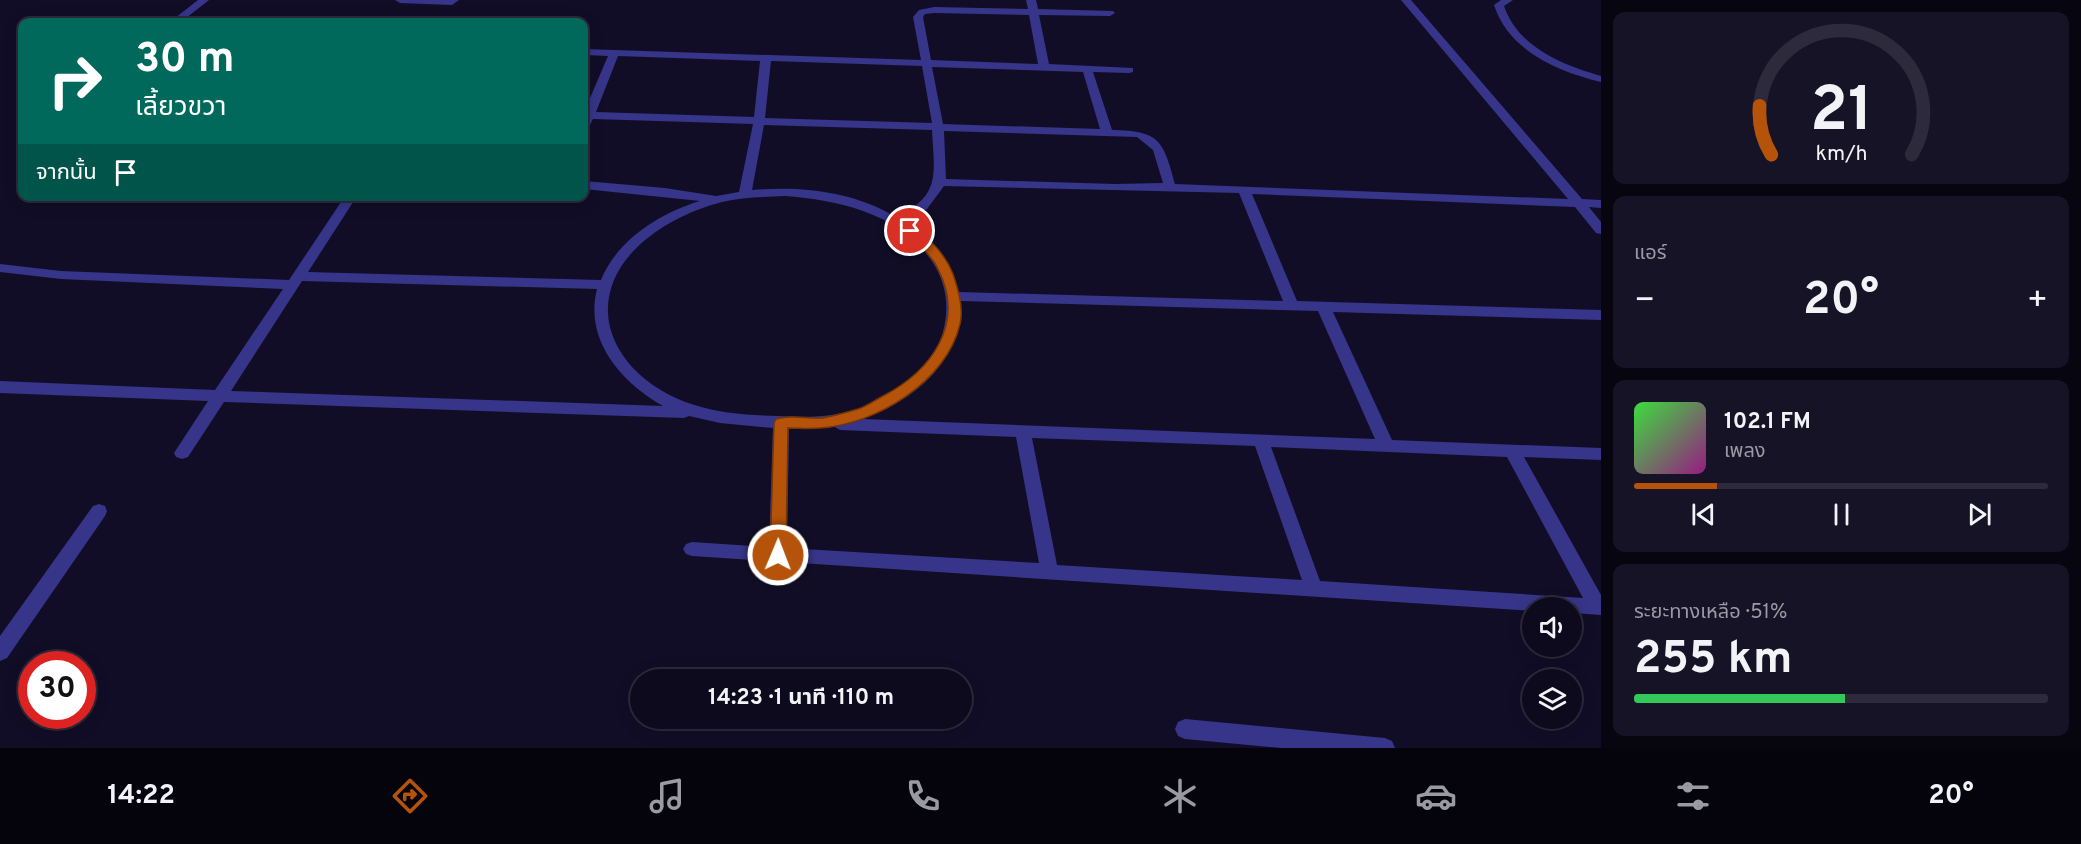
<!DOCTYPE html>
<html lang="th">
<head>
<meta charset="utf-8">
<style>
	:root { --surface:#0d0a1d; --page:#161326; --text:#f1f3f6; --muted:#9a9aa4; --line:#2d2b3b; --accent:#b45309 }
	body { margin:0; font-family:Overpass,"Noto Sans Thai",sans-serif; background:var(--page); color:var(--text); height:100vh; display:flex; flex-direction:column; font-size:22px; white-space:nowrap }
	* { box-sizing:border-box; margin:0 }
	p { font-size:20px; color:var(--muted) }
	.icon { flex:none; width:33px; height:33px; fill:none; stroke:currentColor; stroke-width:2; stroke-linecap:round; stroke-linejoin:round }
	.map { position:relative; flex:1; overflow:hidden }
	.sheet { display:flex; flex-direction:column; gap:12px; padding:12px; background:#070610; width:480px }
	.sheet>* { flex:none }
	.banner { position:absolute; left:18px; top:18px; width:570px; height:183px; border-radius:12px; box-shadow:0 3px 15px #0003,0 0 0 2px var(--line); background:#00695c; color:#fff; overflow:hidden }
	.controls { position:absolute; left:1522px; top:597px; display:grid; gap:12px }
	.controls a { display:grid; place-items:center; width:60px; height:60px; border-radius:50%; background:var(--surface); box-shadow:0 3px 15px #0003,0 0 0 2px var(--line); font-size:30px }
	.speed { position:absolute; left:18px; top:651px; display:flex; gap:12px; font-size:30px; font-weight:700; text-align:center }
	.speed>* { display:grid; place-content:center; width:78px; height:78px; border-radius:50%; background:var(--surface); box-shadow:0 3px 15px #0003,0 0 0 2px var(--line); line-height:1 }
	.speed .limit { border:9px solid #d22; background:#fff; color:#111 }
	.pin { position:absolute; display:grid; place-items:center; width:51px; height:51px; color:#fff; margin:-26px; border:3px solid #fff; border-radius:50%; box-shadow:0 2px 6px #0007 }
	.me { position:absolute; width:66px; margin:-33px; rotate:1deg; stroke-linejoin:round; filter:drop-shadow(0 0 4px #0008) }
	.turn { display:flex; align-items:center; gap:21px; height:126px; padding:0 18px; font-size:27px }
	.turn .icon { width:78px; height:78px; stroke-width:2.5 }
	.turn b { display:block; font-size:42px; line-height:51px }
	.then { display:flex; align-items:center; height:57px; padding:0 18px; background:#0003; gap:12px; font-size:22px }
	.big { font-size:45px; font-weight:700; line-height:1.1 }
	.sheet .tile { flex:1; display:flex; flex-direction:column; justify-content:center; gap:9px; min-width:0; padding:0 21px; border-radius:12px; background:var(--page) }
	.sheet .dial { align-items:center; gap:0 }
	.dial svg { height:156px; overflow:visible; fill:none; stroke:var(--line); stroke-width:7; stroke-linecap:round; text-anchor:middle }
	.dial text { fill:var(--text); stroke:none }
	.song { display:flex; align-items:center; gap:18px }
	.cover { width:72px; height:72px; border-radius:9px; background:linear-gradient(135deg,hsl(120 70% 55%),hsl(310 70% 35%)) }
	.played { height:6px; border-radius:3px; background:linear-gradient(90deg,var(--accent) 20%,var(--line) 20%) }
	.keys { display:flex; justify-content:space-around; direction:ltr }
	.heat { display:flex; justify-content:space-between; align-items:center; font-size:33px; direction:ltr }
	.charge { height:9px; border-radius:4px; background:linear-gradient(90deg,#34c759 51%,var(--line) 0) }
	.trip { position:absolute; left:630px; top:669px; width:342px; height:60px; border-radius:30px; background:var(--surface); box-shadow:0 3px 15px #0003,0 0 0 2px var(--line); font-weight:700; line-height:60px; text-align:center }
	.tab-bar { display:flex; height:96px; justify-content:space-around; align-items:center; background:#05040c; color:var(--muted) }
	.tab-bar .icon { width:42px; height:42px }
	.tab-bar .active { color:var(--accent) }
	.tab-bar b { font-size:27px; color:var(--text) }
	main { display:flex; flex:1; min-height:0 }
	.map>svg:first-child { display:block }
</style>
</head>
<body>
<main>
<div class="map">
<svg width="1601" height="748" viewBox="0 0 1601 748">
	<rect width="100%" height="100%" fill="#110d27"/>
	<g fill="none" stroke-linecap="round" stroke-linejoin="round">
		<path fill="#363589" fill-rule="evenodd" d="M198 0H209L181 22H170Z
			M395 0H459L452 5 400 3Z
			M1026 0H1036L1038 9 1113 11 1115 13 1110 16 1039 15 1049 64 1133 68V72L1129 73 1093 72 1112 130C1159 131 1163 139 1175 184L1568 199 1401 0H1411L1582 199 1601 200V208L1589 207 1601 222V234L1596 233 1575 207 1252 194 1297 301 1601 310V320L1333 312 1392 440 1601 448V460L1524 457 1601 595V615L1572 613V608H1533V611L692 556 686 554 683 549 686 544 692 542 769 547 773 428 720 423 689 416 684 418 224 402 188 457 182 459 176 457 174 453 208 401 0 393V381L215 390 283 289 61 279 0 272V264L61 271 289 280 341 202 300 200 294 196H357L308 272 601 280C617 240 660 213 700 201L584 189V181L665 188 716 196 739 192 753 124 593 119 588 129 584 130V112L608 56 584 55V49L921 60 913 17 919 10 934 7 1028 9ZM934 13 1029 15 1038 64 931 60 923 17 925 14ZM618 56 760 61 754 117 596 112ZM771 61 922 66 932 123 765 118ZM932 67 1083 72 1100 129 943 124ZM764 125 932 130C934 173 942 196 896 217 852 191 801 186 752 190ZM944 131 1137 137 1153 150 1163 183 1115 184 946 179ZM944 186 1239 193 1283 301 959 292C949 262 931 239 905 222L927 209ZM785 196C841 200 904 215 935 266 947 287 949 309 943 332 932 372 889 401 850 411 827 418 802 417 778 416 724 415 671 408 632 367 619 352 609 334 608 314 605 254 671 215 722 202 742 197 764 197 785 196ZM302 281 597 289C584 340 621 382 663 406L231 391ZM960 301 1318 311 1375 439 863 419C915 400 963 360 960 301ZM833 426 840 430 1016 437 1039 563 787 548 789 428ZM1032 438 1255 446 1302 580 1057 565ZM1271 447 1507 457 1583 598 1320 581Z
			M1501 0H1513L1504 6C1518 47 1562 65 1601 76V82C1557 71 1509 51 1494 5Z
			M99 504 105 506 107 511 105 516 7 658 0 661V636L93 506Z
			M1185 719 1385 738 1392 741 1395 748H1281L1185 739 1178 736 1175 729 1178 722Z"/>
	</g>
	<path fill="#b45309" stroke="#753606" stroke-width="1.5" d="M910 228C928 233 947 258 953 274 958 289 964 308 960 324 947 381 877 424 821 428 810 429 799 428 788 428L786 555 784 560 778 562 773 560 770 555 774 423 776 419C791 414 807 419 822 418 834 416 847 412 858 409 867 406 875 400 883 396 931 371 966 324 938 269 931 253 915 244 904 231Z"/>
</svg>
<div class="controls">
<a><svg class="icon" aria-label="sound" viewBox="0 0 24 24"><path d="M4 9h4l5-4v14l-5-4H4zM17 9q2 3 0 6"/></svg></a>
<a><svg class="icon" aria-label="layers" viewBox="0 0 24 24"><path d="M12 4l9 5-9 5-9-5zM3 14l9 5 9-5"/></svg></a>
</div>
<div class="speed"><div class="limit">30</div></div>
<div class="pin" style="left:910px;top:231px;background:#d93025"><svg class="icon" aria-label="arrive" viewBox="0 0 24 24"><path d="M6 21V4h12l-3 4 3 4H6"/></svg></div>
<svg class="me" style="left:778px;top:555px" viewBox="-20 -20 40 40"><circle r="17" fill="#b45309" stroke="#fff" stroke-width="3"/><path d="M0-11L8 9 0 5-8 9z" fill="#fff"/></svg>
<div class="trip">14:23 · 1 นาที · 110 m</div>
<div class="banner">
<div class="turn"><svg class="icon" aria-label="right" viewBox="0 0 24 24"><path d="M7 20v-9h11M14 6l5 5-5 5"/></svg><div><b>30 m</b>เลี้ยวขวา</div></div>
<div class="then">จากนั้น<svg class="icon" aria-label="arrive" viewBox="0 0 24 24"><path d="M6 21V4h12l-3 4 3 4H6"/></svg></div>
</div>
</div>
<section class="sheet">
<div class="tile dial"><svg viewBox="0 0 100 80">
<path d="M14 69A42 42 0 1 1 86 69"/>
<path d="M14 69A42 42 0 0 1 8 44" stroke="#b45309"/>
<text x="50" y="56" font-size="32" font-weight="700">21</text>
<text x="50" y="72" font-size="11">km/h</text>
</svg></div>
<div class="tile"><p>แอร์</p>
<div class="heat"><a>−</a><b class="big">20°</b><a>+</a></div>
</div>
<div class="tile">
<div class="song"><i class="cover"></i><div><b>102.1 FM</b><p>เพลง</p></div></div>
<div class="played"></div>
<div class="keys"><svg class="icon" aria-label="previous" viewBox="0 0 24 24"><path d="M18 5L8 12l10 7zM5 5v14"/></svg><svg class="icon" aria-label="pause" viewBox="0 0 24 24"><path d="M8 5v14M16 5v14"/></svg><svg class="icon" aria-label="next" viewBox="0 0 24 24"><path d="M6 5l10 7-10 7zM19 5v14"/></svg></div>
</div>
<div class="tile"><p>ระยะทางเหลือ · 51%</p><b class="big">255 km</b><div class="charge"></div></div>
</section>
</main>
<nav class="tab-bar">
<b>14:22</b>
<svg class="icon active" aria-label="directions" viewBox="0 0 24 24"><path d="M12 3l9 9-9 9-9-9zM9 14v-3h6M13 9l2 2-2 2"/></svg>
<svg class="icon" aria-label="music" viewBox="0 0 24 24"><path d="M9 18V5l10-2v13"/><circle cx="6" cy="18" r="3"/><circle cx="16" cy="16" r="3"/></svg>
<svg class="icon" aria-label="phone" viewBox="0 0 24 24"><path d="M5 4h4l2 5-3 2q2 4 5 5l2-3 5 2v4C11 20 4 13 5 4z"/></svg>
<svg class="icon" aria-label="climate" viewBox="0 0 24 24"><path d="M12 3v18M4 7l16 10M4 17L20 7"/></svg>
<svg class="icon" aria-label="car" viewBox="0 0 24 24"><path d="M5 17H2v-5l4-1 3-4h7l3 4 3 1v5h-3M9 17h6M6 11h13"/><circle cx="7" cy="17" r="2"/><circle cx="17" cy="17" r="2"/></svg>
<svg class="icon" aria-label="filters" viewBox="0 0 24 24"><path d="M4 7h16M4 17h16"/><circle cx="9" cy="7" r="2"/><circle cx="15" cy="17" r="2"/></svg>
<b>20°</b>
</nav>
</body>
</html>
